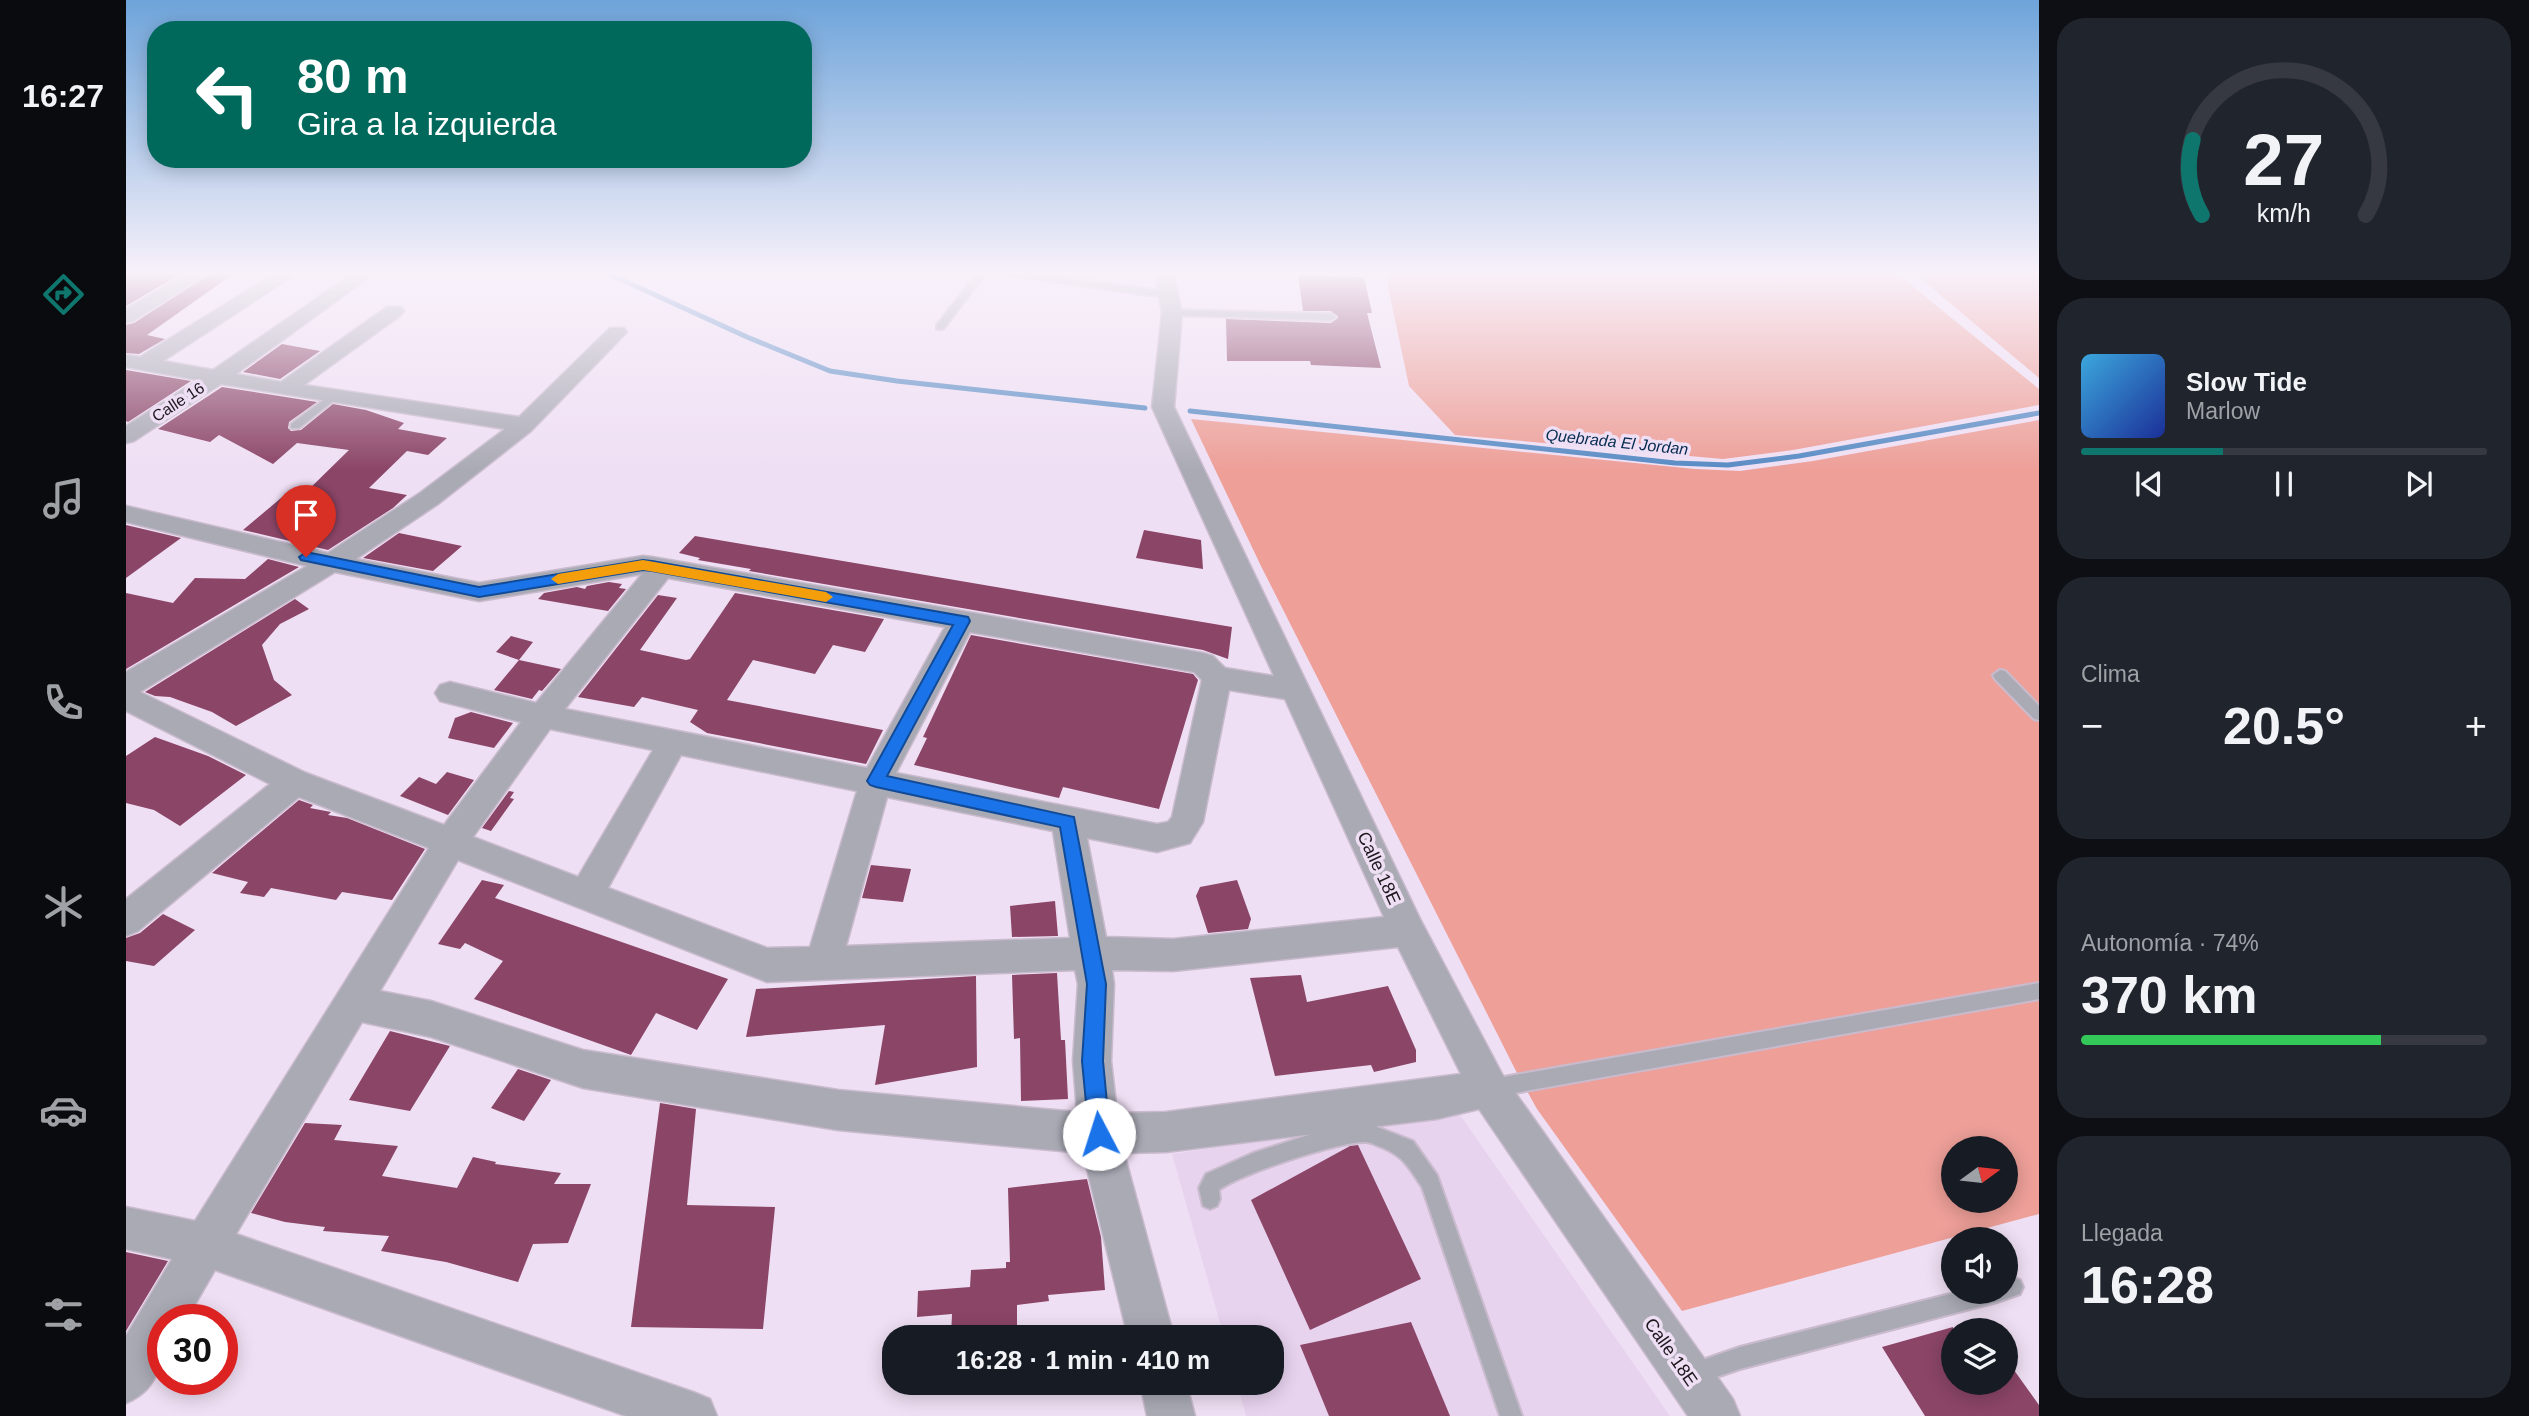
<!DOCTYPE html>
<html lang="es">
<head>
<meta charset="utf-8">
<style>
	:root { --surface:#171b24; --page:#20242c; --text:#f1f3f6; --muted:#9ea1a6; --line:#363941; --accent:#0f766e }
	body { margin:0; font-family:Arial,sans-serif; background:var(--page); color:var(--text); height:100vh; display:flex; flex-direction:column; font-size:26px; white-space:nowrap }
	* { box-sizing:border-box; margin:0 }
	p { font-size:23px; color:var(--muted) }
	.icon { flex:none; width:38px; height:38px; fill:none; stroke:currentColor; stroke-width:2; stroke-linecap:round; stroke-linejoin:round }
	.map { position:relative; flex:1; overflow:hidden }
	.details { display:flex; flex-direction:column; gap:18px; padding:18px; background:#0d0f14; width:490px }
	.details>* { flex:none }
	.hud { position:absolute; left:21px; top:21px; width:665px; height:147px; border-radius:28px; box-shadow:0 4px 18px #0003; background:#00695c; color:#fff; overflow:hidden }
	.needle { width:46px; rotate:75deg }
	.tools { position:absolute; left:1815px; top:1136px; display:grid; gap:14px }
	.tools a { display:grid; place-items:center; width:77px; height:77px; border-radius:50%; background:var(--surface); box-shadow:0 4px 18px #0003; font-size:35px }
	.speed { position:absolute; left:21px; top:1304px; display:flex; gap:14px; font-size:35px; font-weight:700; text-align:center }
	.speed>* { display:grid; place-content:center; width:91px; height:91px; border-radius:50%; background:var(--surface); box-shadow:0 4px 18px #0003; line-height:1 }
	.speed .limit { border:10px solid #d22; background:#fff; color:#111 }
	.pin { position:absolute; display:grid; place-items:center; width:60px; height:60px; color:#fff; margin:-72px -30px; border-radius:50% 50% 50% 0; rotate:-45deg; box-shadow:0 0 7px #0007 }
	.pin .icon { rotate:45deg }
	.me { position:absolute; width:77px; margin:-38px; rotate:355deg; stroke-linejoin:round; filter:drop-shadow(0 0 5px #0008) }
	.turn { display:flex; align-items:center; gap:24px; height:147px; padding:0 35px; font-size:32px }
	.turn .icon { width:91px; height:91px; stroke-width:2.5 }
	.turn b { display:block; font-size:49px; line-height:60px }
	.big { font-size:52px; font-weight:600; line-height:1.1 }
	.details .widget { flex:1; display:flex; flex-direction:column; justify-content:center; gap:10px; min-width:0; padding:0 24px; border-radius:28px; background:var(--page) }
	.details .dial { align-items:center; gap:0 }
	.dial svg { height:182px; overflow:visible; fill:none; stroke:var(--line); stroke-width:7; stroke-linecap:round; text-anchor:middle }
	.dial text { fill:var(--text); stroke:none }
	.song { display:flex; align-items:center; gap:21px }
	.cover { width:84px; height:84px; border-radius:10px; background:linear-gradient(135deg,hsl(200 70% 55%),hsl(230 70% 35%)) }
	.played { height:7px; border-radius:4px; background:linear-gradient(90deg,var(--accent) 35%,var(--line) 35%) }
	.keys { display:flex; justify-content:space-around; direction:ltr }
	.heat { display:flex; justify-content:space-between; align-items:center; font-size:38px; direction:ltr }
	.charge { height:10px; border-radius:5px; background:linear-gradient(90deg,#34c759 74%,var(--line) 0) }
	.trip { position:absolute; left:756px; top:1325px; width:402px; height:70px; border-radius:28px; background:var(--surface); box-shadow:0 4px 18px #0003; font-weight:600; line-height:70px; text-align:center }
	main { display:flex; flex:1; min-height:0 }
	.dock { display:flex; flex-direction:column; width:126px; justify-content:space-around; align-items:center; background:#090b0e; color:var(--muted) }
	.dock .icon { width:49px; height:49px }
	.dock .on { color:var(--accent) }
	.dock b { font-size:32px; color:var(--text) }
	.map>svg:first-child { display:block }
</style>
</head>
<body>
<main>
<nav class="dock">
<b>16:27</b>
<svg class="icon on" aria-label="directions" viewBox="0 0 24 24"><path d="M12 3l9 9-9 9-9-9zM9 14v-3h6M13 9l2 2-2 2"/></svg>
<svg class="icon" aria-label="music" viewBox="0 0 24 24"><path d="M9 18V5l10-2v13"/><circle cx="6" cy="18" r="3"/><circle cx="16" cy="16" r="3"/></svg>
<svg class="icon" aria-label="phone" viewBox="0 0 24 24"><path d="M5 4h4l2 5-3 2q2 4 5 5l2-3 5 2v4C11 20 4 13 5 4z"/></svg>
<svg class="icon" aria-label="climate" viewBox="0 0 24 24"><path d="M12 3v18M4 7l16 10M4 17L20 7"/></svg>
<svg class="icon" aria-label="car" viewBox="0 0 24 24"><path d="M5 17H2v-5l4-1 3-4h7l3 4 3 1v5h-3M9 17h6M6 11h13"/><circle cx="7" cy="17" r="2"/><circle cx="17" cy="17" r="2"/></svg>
<svg class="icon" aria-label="filters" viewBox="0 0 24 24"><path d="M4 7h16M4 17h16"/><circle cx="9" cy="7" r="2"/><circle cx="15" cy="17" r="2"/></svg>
</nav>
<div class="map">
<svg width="1913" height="1416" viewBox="0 0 1913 1416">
	<rect width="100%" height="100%" fill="#efdff4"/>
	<path fill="#e8d3ef" d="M1332 1112 1544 1416H1120L1111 1383 1146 1382V1337H1098L1046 1154Z"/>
	<path fill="#ed9f98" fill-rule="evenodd" d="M1259 272H1769L1913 389V405L1667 450 1597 459 1329 435 1283 386Z
		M1787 272H1913V378Z
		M1065 419 1569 469 1614 471 1687 461 1913 420V1214L1556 1311 1411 1109 1390 1071 1135 566ZM1827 1148H1880V1200H1827Z"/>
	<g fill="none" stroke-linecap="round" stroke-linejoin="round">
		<path stroke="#588bc4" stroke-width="5" d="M479 272 621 337 704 371 771 381 1019 408
			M1064 411 1549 463 1602 465 1673 456 1913 413"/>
	</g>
	<path fill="#8b4567" d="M0 272H58L0 306Z
		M87 272H110L21 335 39 339 13 354 0 353V325L8 323Z
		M1172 275 1238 277 1246 313H1241L1255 368 1185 365 1184 361H1101L1100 319 1205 323 1212 318 1205 311H1177Z
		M156 344 194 351 154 379 117 372Z
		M0 370 65 381 2 422 0 421Z
		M96 387 191 402 163 422 162 428 165 431 175 430 207 404 240 410 278 423 272 429 321 438 302 455 281 451 243 488 281 495 267 508 202 550 117 530 161 493 177 495 223 450 171 443 147 464 93 435 84 442 32 429Z
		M0 525 55 538 0 578Z
		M1018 530 1075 540 1077 569 1010 558Z
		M273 533 336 546 307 571 237 558Z
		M569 536 1106 627 1102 659 1077 650 623 571 625 569 572 560 574 558 553 553Z
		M142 559 173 567 0 669V593L47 603 69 578 119 579Z
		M483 582 496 584 493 588 500 589 482 611 412 599 418 593 451 587 459 589 461 586Z
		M609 593 758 619 739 652 707 645 689 674 627 660 601 700 757 730 740 764 581 733 564 722 572 710 516 697 508 707 452 697 532 595 551 598 514 650 560 660 564 659Z
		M169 599 183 609 154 624 136 645 148 680 166 695 110 726 86 712 44 697 29 696 19 692Z
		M845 635 1067 674 1072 680 1033 809 937 787 933 798 788 765 801 738 797 737Z
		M385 636 407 642 393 660 370 652Z
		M393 660 435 669 416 691 413 690 406 699 368 690Z
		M345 712 387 723 368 748 322 738 329 718Z
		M29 737 82 756 120 775 54 826 28 810 0 803V756Z
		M321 772 348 780 322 815 274 796 293 777 310 784Z
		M383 791 388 792 384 798 388 799 365 831 356 828Z
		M173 800 187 805 184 808 205 812 202 815 221 818 299 849 266 900 216 892 210 900 145 888 138 897 114 893 122 882 86 873Z
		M745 865 785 869 777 902 736 898Z
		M356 880 378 885 369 898 602 979 571 1030 530 1013 505 1055 348 999 377 961 339 943 334 949 312 944Z
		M1111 880 1125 919 1122 929 1082 933 1070 896 1074 887Z
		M929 901 932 936 886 937 884 906Z
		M37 914 69 930 28 966 0 961V938L14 933Z
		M931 973 935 1040H939L942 1099 895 1101 894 1038 888 1039 886 975Z
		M1175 975 1181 1002 1262 986 1290 1050V1062L1248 1072 1245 1065 1149 1076 1124 978Z
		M850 976 851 1067 749 1085 759 1025 620 1037 630 989Z
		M264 1031 324 1046 284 1111 223 1100Z
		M392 1069 425 1080 398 1121 365 1108Z
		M534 1103 570 1109 561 1205 649 1207 637 1329 505 1327Z
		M179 1123 216 1125 208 1140 272 1146 256 1176 331 1188 347 1157 370 1162 369 1164 435 1173 428 1184H465L442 1243 407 1244 392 1282 320 1262 255 1251 263 1236 197 1231 199 1227 159 1222 125 1213Z
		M1232 1145 1295 1279 1184 1330 1125 1200 1224 1146Z
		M961 1179 975 1237 979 1290 922 1295 923 1301 891 1305V1337H825L826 1314 791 1317 792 1291 844 1287 845 1270 880 1268V1262H884L882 1188Z
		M0 1252 42 1261 0 1331Z
		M1285 1322 1324 1416H1203L1174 1345Z
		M1827 1327V1382H1880V1359L1913 1405V1416H1799L1756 1347Z"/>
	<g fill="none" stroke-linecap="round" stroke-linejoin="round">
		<g stroke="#c9bbcd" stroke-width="4">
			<path id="lane" d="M852 272H861L817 329H811V325Z
				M876 272H898L1043 292 1048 295 1043 298 880 275Z
				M1046 310 1205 314 1210 317 1205 320 1043 315V311Z
				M207 393 211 394V398L173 428H165V424Z
				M1874 670 1879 671 1913 706V720L1908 719 1869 679 1867 675Z
				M1913 983V999L1366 1097 1359 1094 1357 1088 1359 1082 1366 1079Z
				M1241 1123 1287 1141 1311 1175 1396 1416H1374L1296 1187C1282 1167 1279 1157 1255 1147 1251 1146 1245 1142 1240 1142 1217 1140 1111 1175 1093 1190L1094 1199 1091 1206 1084 1209 1077 1206 1073 1188 1080 1174 1127 1153 1204 1128Z
				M1887 1277 1894 1280 1897 1287 1894 1294 1871 1302 1614 1369 1570 1384 1562 1381 1559 1373 1562 1365 1614 1347 1832 1292H1880V1279Z"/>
		</g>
		<g stroke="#c9bbcd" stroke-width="3">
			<path id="street" d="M63 272H85L7 321 0 323V309Z
				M151 272H173L37 361 87 370 229 272H250L110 374 155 382 261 307H275L278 311 275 315 178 385 393 417 484 328H498L501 332 405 431 312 504 230 559 353 583 517 556 526 557 1077 653 1087 656 1099 668 1148 676 1026 407 1036 313 1029 272H1047L1056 313 1048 407 1294 919 1376 1074 1607 1399 1614 1416H1562L1353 1109 1311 1119 1040 1152 998 1153 1048 1337H1002L957 1153 712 1130 457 1088 305 1037 236 1022 110 1234 567 1392 584 1399 591 1416H500L89 1270 60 1320H37C37 1355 37 1388 0 1403V1336L46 1259 0 1249V1207L69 1221 303 848 173 797 12 931 0 936V899L144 784 0 711V672L181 566 0 522V506L202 553 294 493 379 429 95 384 8 441 0 443V426L72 380 0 367V355L14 357ZM209 572 353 601 516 574 410 703 324 682 314 685 309 693 314 701 395 722 318 825 180 773 14 692ZM542 578 819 627 741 768 439 709ZM844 632 1068 672 1076 680 1046 817 1042 822 1031 824 770 773ZM1103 690 1159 699 1258 917 1047 939 980 937 961 838 1031 852 1064 843 1077 822ZM424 729 527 750 452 877 347 837ZM555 755 731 791 684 947 641 948 482 888ZM761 797 927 831 944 938 720 946ZM332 860 641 982 949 970 952 984 947 1061 951 1112 712 1090 457 1050 305 1001 254 991ZM1272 947 1335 1074 1040 1112 991 1113 985 1061 988 984 986 970 1047 971Z
				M1014 1382H1060L1069 1416H1021Z"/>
		</g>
		<use href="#lane" fill="#aaaab5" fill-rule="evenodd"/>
		<use href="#street" fill="#aaaab5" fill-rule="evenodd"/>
	</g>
	<linearGradient id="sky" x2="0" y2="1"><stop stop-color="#6ea4da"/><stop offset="0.58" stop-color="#f8f1fa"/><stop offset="1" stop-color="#f8f1fa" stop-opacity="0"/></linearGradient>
	<rect width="1913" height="470" fill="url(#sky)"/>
	<path fill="#1a73e8" stroke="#114b97" stroke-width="2" d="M180 552 353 587 517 560 526 561 842 617 844 621 761 776 948 817 980 984 977 1061 984 1134 981 1141 973 1145 966 1141 963 1134 956 1061 961 984 934 827 750 787 744 785 741 781 827 625 526 571 517 570 353 597 175 560 173 557Z"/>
	<path fill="#f59e0b" d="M517 560 700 592 707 597 700 602 517 570 432 584 425 579 432 574Z"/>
	<g text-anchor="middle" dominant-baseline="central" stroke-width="7" stroke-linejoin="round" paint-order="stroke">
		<g font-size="16" fill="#1d171e" stroke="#efdff4">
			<text transform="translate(52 402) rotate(-33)">Calle 16</text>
		</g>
		<g font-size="16" font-style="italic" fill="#052b51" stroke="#efdff4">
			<text transform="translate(1491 442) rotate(6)">Quebrada El Jordan</text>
		</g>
		<g font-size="18" fill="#1d171e" stroke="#efdff4">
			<text transform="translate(1253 868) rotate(65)">Calle 18E</text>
			<text transform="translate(1545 1352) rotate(55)">Calle 18E</text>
		</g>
	</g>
</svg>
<div class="tools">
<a><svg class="needle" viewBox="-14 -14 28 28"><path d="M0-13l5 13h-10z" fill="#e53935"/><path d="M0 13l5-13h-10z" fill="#9ea1a6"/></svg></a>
<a><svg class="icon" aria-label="sound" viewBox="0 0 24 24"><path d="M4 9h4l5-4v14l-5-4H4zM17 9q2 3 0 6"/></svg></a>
<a><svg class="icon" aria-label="layers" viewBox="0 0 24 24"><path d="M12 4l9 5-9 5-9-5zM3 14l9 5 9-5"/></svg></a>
</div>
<div class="speed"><div class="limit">30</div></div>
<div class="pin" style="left:180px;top:557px;background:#d93025"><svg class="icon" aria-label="arrive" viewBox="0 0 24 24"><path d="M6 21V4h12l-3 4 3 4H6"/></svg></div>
<svg class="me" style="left:973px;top:1134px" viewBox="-20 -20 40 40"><circle r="19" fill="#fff"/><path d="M0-13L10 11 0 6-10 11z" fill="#1a73e8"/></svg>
<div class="trip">16:28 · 1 min · 410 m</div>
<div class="hud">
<div class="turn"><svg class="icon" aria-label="left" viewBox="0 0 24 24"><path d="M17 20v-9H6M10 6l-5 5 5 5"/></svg><div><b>80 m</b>Gira a la izquierda</div></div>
</div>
</div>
<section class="details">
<div class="widget dial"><svg viewBox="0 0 100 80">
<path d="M14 69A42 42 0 1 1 86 69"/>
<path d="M14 69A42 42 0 0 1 10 36" stroke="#0f766e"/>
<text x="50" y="56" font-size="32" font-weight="700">27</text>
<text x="50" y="72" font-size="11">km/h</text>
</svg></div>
<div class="widget">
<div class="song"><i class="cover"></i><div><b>Slow Tide</b><p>Marlow</p></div></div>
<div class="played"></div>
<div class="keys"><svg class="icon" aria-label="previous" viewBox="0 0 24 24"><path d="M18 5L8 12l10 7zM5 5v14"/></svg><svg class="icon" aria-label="pause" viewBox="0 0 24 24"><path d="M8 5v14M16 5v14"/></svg><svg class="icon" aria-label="next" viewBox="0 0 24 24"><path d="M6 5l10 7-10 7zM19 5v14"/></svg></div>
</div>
<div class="widget"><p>Clima</p>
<div class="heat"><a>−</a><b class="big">20.5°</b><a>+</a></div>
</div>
<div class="widget"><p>Autonomía · 74%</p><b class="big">370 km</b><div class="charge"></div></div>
<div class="widget"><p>Llegada</p><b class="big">16:28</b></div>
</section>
</main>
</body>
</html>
